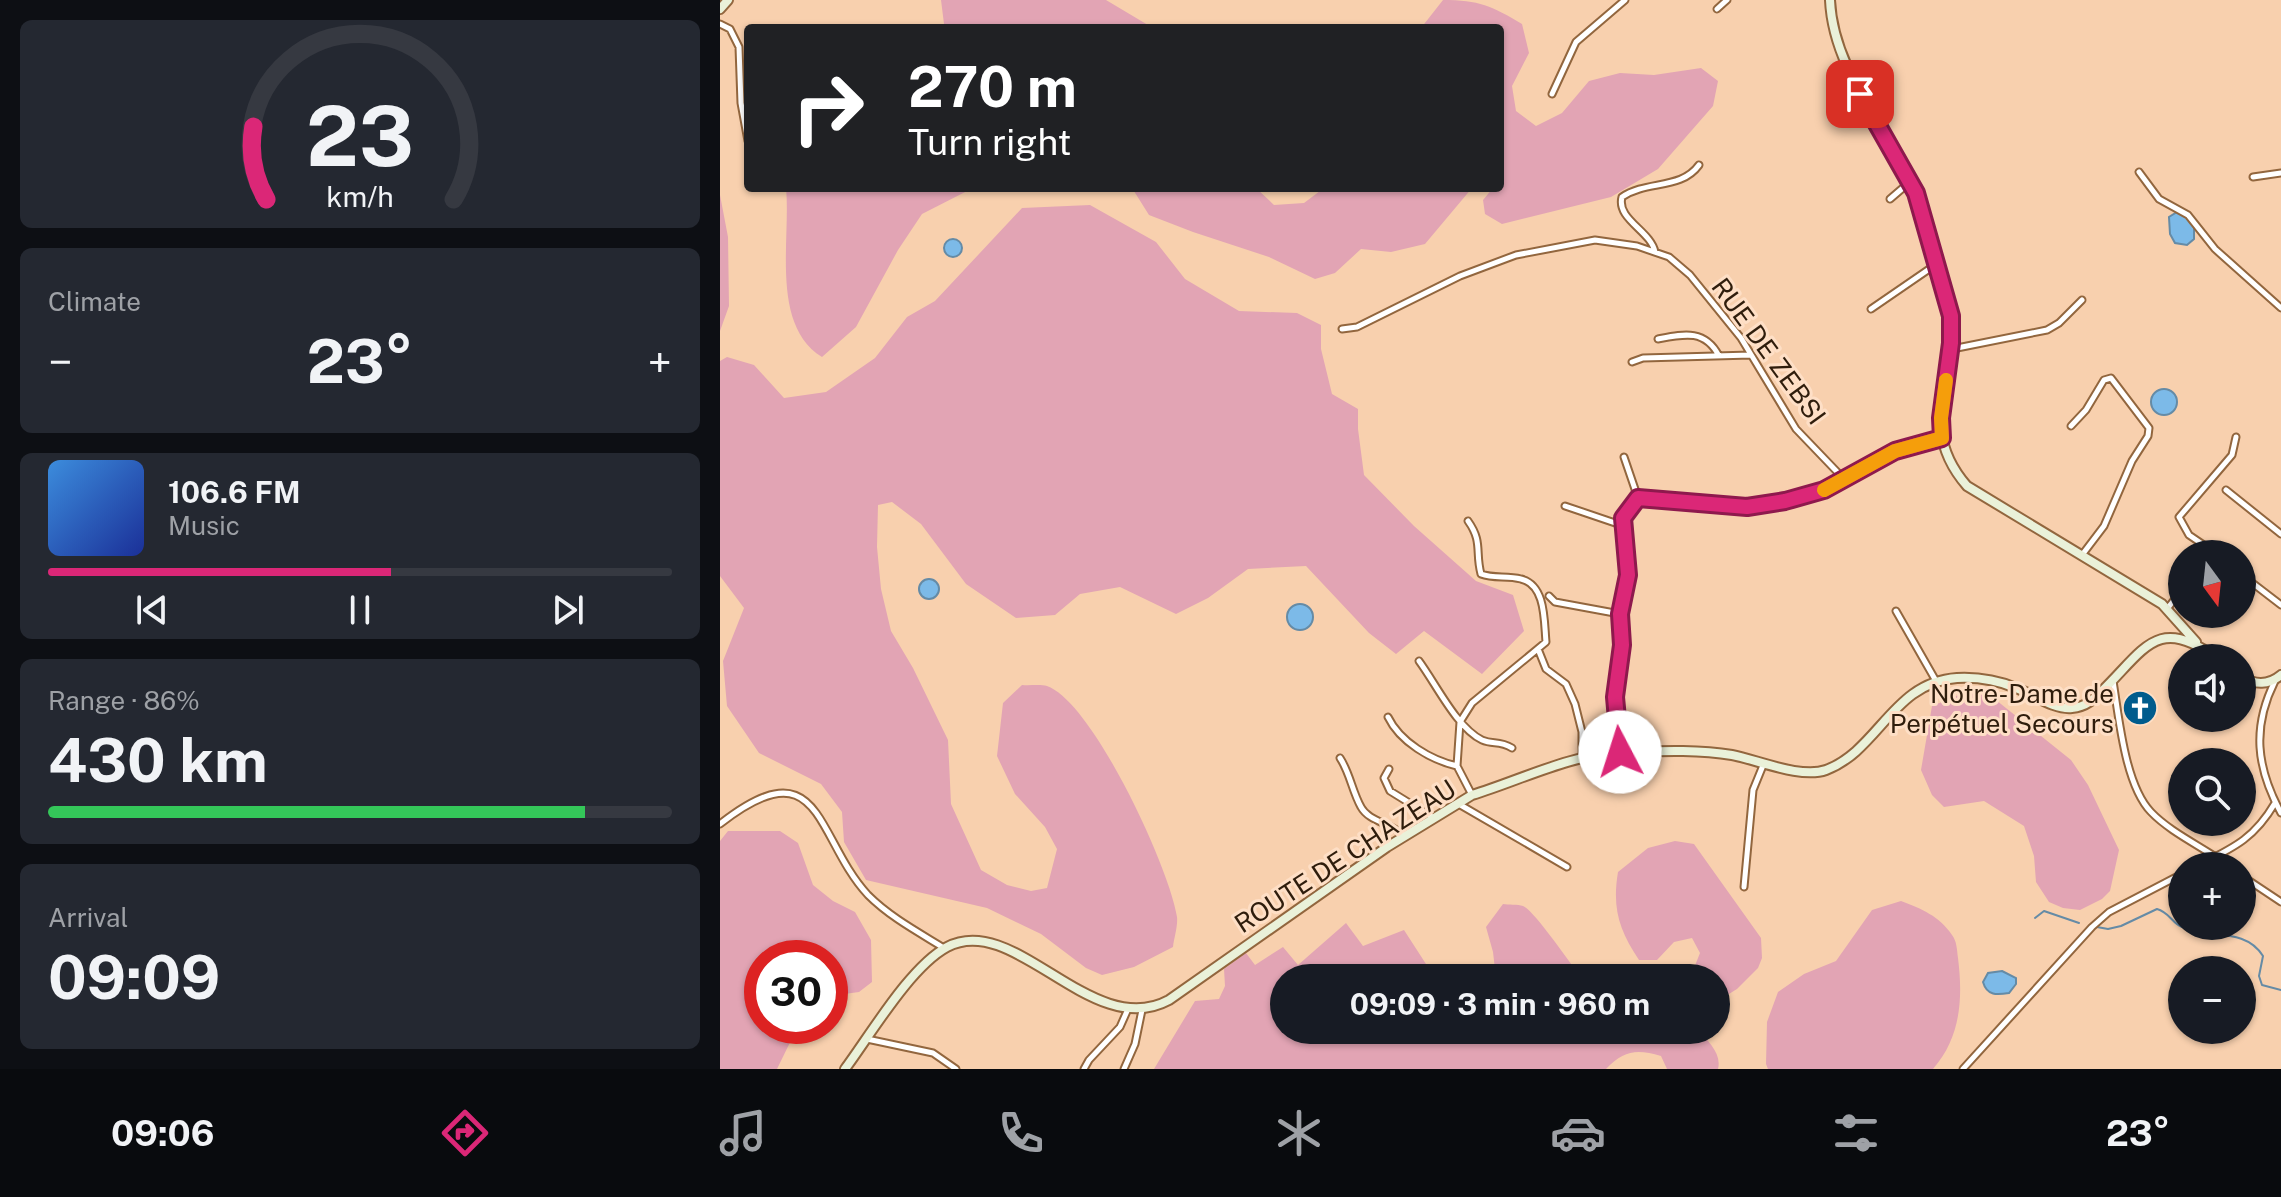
<!DOCTYPE html>
<html lang="en">
<head>
<meta charset="utf-8">
<style>
	:root { --surface:#171b24; --page:#242831; --text:#f1f3f6; --muted:#9ea1a6; --line:#363941; --accent:#db2777 }
	body { margin:0; font-family:"Public Sans",sans-serif; background:var(--page); color:var(--text); height:100vh; display:flex; flex-direction:column; font-size:30px; white-space:nowrap }
	* { box-sizing:border-box; margin:0 }
	p { font-size:26px; color:var(--muted) }
	.icon { flex:none; width:44px; height:44px; fill:none; stroke:currentColor; stroke-width:2; stroke-linecap:round; stroke-linejoin:round }
	.map { position:relative; flex:1; overflow:hidden }
	.panel { display:flex; flex-direction:column; gap:20px; padding:20px; background:#0d0f14; width:720px }
	.panel>* { flex:none }
	.top-card { position:absolute; left:24px; top:24px; width:760px; height:168px; border-radius:8px; box-shadow:0 2px 6px #0004; background:#202124; color:#fff; overflow:hidden }
	.needle { width:52px; rotate:165deg }
	.fabs { position:absolute; left:1448px; top:540px; display:grid; gap:16px }
	.fabs a { display:grid; place-items:center; width:88px; height:88px; border-radius:50%; background:var(--surface); box-shadow:0 2px 6px #0004; font-size:40px }
	.speed { position:absolute; left:24px; top:940px; display:flex; gap:16px; font-size:40px; font-weight:700; text-align:center }
	.speed>* { display:grid; place-content:center; width:104px; height:104px; border-radius:50%; background:var(--surface); box-shadow:0 2px 6px #0004; line-height:1 }
	.speed .limit { border:12px solid #d22; background:#fff; color:#111 }
	.pin { position:absolute; display:grid; place-items:center; width:68px; height:68px; color:#fff; margin:-34px; border-radius:16px; box-shadow:0 4px 12px #0006 }
	.me { position:absolute; width:88px; margin:-44px; rotate:355deg; stroke-linejoin:round; filter:drop-shadow(0 0 6px #0008) }
	.turn { display:flex; align-items:center; gap:28px; height:168px; padding:0 32px; font-size:36px }
	.turn .icon { width:104px; height:104px; stroke-width:2.5 }
	.turn b { display:block; font-size:56px; line-height:68px }
	.big { font-size:60px; font-weight:700; line-height:1.1 }
	.panel .widget { flex:1; display:flex; flex-direction:column; justify-content:center; gap:12px; min-width:0; padding:0 28px; border-radius:12px; background:var(--page) }
	.panel .dial { align-items:center; gap:0 }
	.dial svg { height:208px; overflow:visible; fill:none; stroke:var(--line); stroke-width:7; stroke-linecap:round; text-anchor:middle }
	.dial text { fill:var(--text); stroke:none }
	.song { display:flex; align-items:center; gap:24px }
	.cover { width:96px; height:96px; border-radius:12px; background:linear-gradient(135deg,hsl(210 70% 55%),hsl(230 70% 35%)) }
	.played { height:8px; border-radius:4px; background:linear-gradient(90deg,var(--accent) 55%,var(--line) 55%) }
	.keys { display:flex; justify-content:space-around; direction:ltr }
	.heat { display:flex; justify-content:space-between; align-items:center; font-size:44px; direction:ltr }
	.charge { height:12px; border-radius:6px; background:linear-gradient(90deg,#34c759 86%,var(--line) 0) }
	.trip { position:absolute; left:550px; top:964px; width:460px; height:80px; border-radius:40px; background:var(--surface); box-shadow:0 2px 6px #0004; font-weight:700; line-height:80px; text-align:center }
	.tabs { display:flex; height:128px; justify-content:space-around; align-items:center; background:#090b0e; color:var(--muted) }
	.tabs .icon { width:56px; height:56px }
	.tabs .selected { color:var(--accent) }
	.tabs b { font-size:36px; color:var(--text) }
	main { display:flex; flex:1; min-height:0 }
	.map>svg:first-child { display:block }
</style>
</head>
<body>
<main>
<section class="panel">
<div class="widget dial"><svg viewBox="0 0 100 80">
<path d="M14 69A42 42 0 1 1 86 69"/>
<path d="M14 69A42 42 0 0 1 9 41" stroke="#db2777"/>
<text x="50" y="56" font-size="32" font-weight="700">23</text>
<text x="50" y="72" font-size="11">km/h</text>
</svg></div>
<div class="widget"><p>Climate</p>
<div class="heat"><a>−</a><b class="big">23°</b><a>+</a></div>
</div>
<div class="widget">
<div class="song"><i class="cover"></i><div><b>106.6 FM</b><p>Music</p></div></div>
<div class="played"></div>
<div class="keys"><svg class="icon" aria-label="previous" viewBox="0 0 24 24"><path d="M18 5L8 12l10 7zM5 5v14"/></svg><svg class="icon" aria-label="pause" viewBox="0 0 24 24"><path d="M8 5v14M16 5v14"/></svg><svg class="icon" aria-label="next" viewBox="0 0 24 24"><path d="M6 5l10 7-10 7zM19 5v14"/></svg></div>
</div>
<div class="widget"><p>Range · 86%</p><b class="big">430 km</b><div class="charge"></div></div>
<div class="widget"><p>Arrival</p><b class="big">09:09</b></div>
</section>
<div class="map">
<svg width="1561" height="1069" viewBox="0 0 1561 1069">
	<rect width="100%" height="100%" fill="#f8d0ae"/>
	<path fill="#e2a4b4" d="M221 0H386L433 28H222L224 24Z
		M723 0C759 0 772 6 802 24L809 53 792 86 796 111 816 126 842 113 869 81 900 73 934 75 981 68 998 81 993 106 938 169 891 197 782 224 765 214 763 200 773 188H780V28H701Z
		M66 188H253L202 214 178 250 136 327 102 357C50 325 71 239 66 188Z
		M412 188H536L554 205 584 203 604 188H752L705 244 671 252 641 249 615 273 595 279 549 257 473 232 429 215Z
		M0 195 8 237 9 306 0 331Z
		M370 205 436 242 465 279 519 311 577 313 601 325V349L612 394 638 409V429L644 475 694 526 756 581 793 595 804 631 762 674 704 631 676 654 649 633 586 566 528 569 488 598 456 614 400 587 360 594 335 615 296 618 246 584 201 524 172 502 158 505 157 547 161 589 171 631 193 668 228 740 231 804 261 870 287 885 311 891 327 888 337 849 325 827 295 794 277 756 283 703 302 685C309 686 320 684 327 686 373 702 450 869 457 917 458 926 454 938 453 947L414 967 382 975 366 968 321 934 267 908 146 880 124 842 122 812 101 784 39 753 7 706 3 661 24 608 0 576V361L7 357 34 365 64 398 106 392 155 358 187 317 215 301 302 208Z
		M1246 692 1271 696 1351 760 1368 785 1399 850 1390 891 1382 899 1360 910 1343 908 1329 902 1316 882 1314 856 1304 826 1264 801 1224 807 1212 795 1201 770 1212 706Z
		M8 831H60L78 843 93 885 113 901 135 912 151 940 152 982 139 992 110 996V958H42V1026H78L57 1069H0V841Z
		M955 841 974 844 1041 938 1042 958 1038 968 1017 989 996 1002V978H970L980 953 972 938 954 942 937 960H919C899 930 892 908 898 872L928 848Z
		M1181 901C1202 909 1219 916 1232 935 1237 941 1237 951 1238 958 1243 998 1241 1037 1213 1069H1048L1046 1064 1047 1022 1058 992 1084 974 1116 961 1152 910Z
		M783 904C788 905 798 904 803 906 815 911 850 964 862 978H776L773 952 766 927Z
		M626 923 643 946 684 930 706 964 710 978H564V1030H979C988 1042 1002 1053 998 1069H947L941 1056C917 1049 904 1050 886 1069H434L475 1001 499 999 505 986 504 969 526 953 535 965 563 947 578 965Z"/>
	<path fill="#7cbae8" stroke="#658ba6" stroke-width="2" d="M1457 212 1466 213 1474 224V239L1467 245 1455 243 1450 234 1449 217Z
		M224 248a9 9 0 1 1 18 0a9 9 0 1 1-18 0Z
		M1431 402a13 13 0 1 1 26 0a13 13 0 1 1-26 0Z
		M199 589a10 10 0 1 1 20 0a10 10 0 1 1-20 0Z
		M567 617a13 13 0 1 1 26 0a13 13 0 1 1-26 0Z
		M1282 971 1296 978V984L1289 993C1277 995 1267 996 1263 982L1268 973Z"/>
	<g fill="none" stroke-linecap="round" stroke-linejoin="round">
		<path stroke="#658ba6" stroke-width="2" d="M1315 918 1324 911 1359 923
			M1377 927 1388 929 1401 926 1437 909C1449 912 1452 923 1462 927 1488 939 1525 927 1543 956L1539 976 1542 985 1561 990"/>
		<g stroke="#92663e" stroke-width="9">
			<path id="street" d="M997 9 1007 0
				M0 24 10 29 19 47 21 103 28 141
				M832 94 856 42 905 0
				M1419 172 1439 199 1468 215 1495 249 1561 308
				M1533 177 1561 173
				M1170 199 1191 181
				M935 252C931 231 896 219 902 197 927 180 961 190 979 165
				M1151 309 1218 263
				M622 329 637 327 740 276 796 255 875 240 917 246 949 257 970 275 1021 338 1076 429 1123 478
				M938 339C964 334 985 329 999 356
				M1232 349 1327 330 1339 323 1362 300
				M912 362 923 358 1031 355
				M1351 426 1366 410 1384 380 1391 378 1429 428 1428 436 1412 461 1384 526 1362 555
				M904 457 918 498 1027 507 1065 501 1104 490 1175 451 1222 438
				M1506 490 1561 534
				M845 506 904 526
				M748 521C763 542 755 552 761 574 774 579 787 575 801 579 826 585 824 621 826 642L752 703 740 722 737 766 752 795
				M1479 554V544
				M1497 554 1469 535 1459 517 1512 455 1516 437
				M1522 575 1561 605
				M829 596 835 602 900 614
				M1447 609 1462 590
				M1176 611 1216 681
				M818 649 826 669 846 684 855 704 862 732V758
				M699 661C716 684 737 728 762 740 773 745 779 740 792 748
				M1393 681C1399 718 1405 785 1431 812 1451 833 1485 848 1509 866
				M1555 681C1532 727 1536 767 1561 813
				M668 717C680 742 711 760 737 766
				M899 751 895 697 902 645 900 614 908 575 903 518 918 498
				M620 758C630 773 632 791 641 807 649 822 672 823 684 836
				M669 769 664 778 670 791 712 817
				M737 803 847 867
				M0 824C102 744 95 838 148 895 170 917 198 932 224 948
				M1477 866C1513 848 1534 839 1555 803
				M1522 876 1561 902
				M1024 887 1033 790 1044 763
				M147 1039 213 1053 236 1069
				M364 1069 369 1060 400 1027 408 1009
				M404 1069 415 1044 422 1010
				M1243 1069 1372 927 1389 912 1462 874"/>
		</g>
		<g stroke="#92663e" stroke-width="12">
			<path id="secondary" d="M1110 0C1113 69 1164 123 1192 182 1211 222 1220 269 1230 311 1245 376 1191 421 1247 486L1442 604 1476 642
				M0 9 8 0
				M1522 677C1535 685 1549 685 1561 675
				M125 1069C151 1034 190 967 227 947 295 911 372 1042 449 1000L667 847 752 795C801 780 851 754 903 752 938 751 977 749 1012 755 1038 760 1081 779 1106 770 1159 750 1173 682 1237 678 1257 677 1277 680 1296 688 1313 694 1334 710 1352 708 1366 707 1374 699 1383 690 1424 650 1438 614 1496 658"/>
		</g>
		<use href="#street" stroke="#fff" stroke-width="5"/>
		<use href="#secondary" stroke="#eaf1d9" stroke-width="8"/>
	</g>
	<g fill="none" stroke-linecap="round" stroke-linejoin="round">
		<g stroke="#8e194d" stroke-width="20">
			<path id="route" d="M900 752 895 697 902 645 900 614 908 575 903 518 918 498 1027 507 1065 501 1104 490 1175 451 1222 438 1221 418 1231 343V316L1196 193 1140 94"/>
		</g>
		<use href="#route" stroke="#db2777" stroke-width="14"/>
		<path stroke="#f59e0b" stroke-width="14" d="M1104 490 1175 451 1222 438 1221 418 1226 380"/>
	</g>
	<defs>
		<g id="church-disc" transform="scale(1.8)"><circle r="9.5" fill="#005c8d" stroke="#fedfc6"/><path d="M-1.2-6h2.4v3.5h3.3v2.4h-3.3V6h-2.4V-.1h-3.3v-2.4h3.3Z" fill="#fff"/></g>
	</defs>
	<g fill-rule="evenodd">
		<use href="#church-disc" x="1420" y="708"/>
	</g>
	<g text-anchor="middle" dominant-baseline="central" stroke-width="6" stroke-linejoin="round" paint-order="stroke">
		<g font-size="26" fill="#2f1d0c" stroke="#fedfc6">
			<text transform="translate(1049 351) rotate(54)">RUE DE ZEBSI</text>
			<text transform="translate(625 856) rotate(-33)">ROUTE DE CHAZEAU</text>
		</g>
		<g font-size="26" fill="#2f1d0c" stroke="#fedfc6" text-anchor="end">
			<text x="1394" y="693">Notre-Dame de<tspan x="1394" dy="30">Perpétuel Secours</tspan></text>
		</g>
	</g>
</svg>
<div class="fabs">
<a><svg class="needle" viewBox="-14 -14 28 28"><path d="M0-13l5 13h-10z" fill="#e53935"/><path d="M0 13l5-13h-10z" fill="#9ea1a6"/></svg></a>
<a><svg class="icon" aria-label="sound" viewBox="0 0 24 24"><path d="M4 9h4l5-4v14l-5-4H4zM17 9q2 3 0 6"/></svg></a>
<a><svg class="icon" aria-label="search" viewBox="0 0 24 24"><circle cx="10" cy="10" r="6"/><path d="M15 15l6 6"/></svg></a>
<a>+</a>
<a>−</a>
</div>
<div class="speed"><div class="limit">30</div></div>
<div class="pin" style="left:1140px;top:94px;background:#d93025"><svg class="icon" aria-label="arrive" viewBox="0 0 24 24"><path d="M6 21V4h12l-3 4 3 4H6"/></svg></div>
<svg class="me" style="left:900px;top:752px" viewBox="-20 -20 40 40"><circle r="19" fill="#fff"/><path d="M0-13L10 11 0 6-10 11z" fill="#db2777"/></svg>
<div class="trip">09:09 · 3 min · 960 m</div>
<div class="top-card">
<div class="turn"><svg class="icon" aria-label="right" viewBox="0 0 24 24"><path d="M7 20v-9h11M14 6l5 5-5 5"/></svg><div><b>270 m</b>Turn right</div></div>
</div>
</div>
</main>
<nav class="tabs">
<b>09:06</b>
<svg class="icon selected" aria-label="directions" viewBox="0 0 24 24"><path d="M12 3l9 9-9 9-9-9zM9 14v-3h6M13 9l2 2-2 2"/></svg>
<svg class="icon" aria-label="music" viewBox="0 0 24 24"><path d="M9 18V5l10-2v13"/><circle cx="6" cy="18" r="3"/><circle cx="16" cy="16" r="3"/></svg>
<svg class="icon" aria-label="phone" viewBox="0 0 24 24"><path d="M5 4h4l2 5-3 2q2 4 5 5l2-3 5 2v4C11 20 4 13 5 4z"/></svg>
<svg class="icon" aria-label="climate" viewBox="0 0 24 24"><path d="M12 3v18M4 7l16 10M4 17L20 7"/></svg>
<svg class="icon" aria-label="car" viewBox="0 0 24 24"><path d="M5 17H2v-5l4-1 3-4h7l3 4 3 1v5h-3M9 17h6M6 11h13"/><circle cx="7" cy="17" r="2"/><circle cx="17" cy="17" r="2"/></svg>
<svg class="icon" aria-label="filters" viewBox="0 0 24 24"><path d="M4 7h16M4 17h16"/><circle cx="9" cy="7" r="2"/><circle cx="15" cy="17" r="2"/></svg>
<b>23°</b>
</nav>
</body>
</html>
